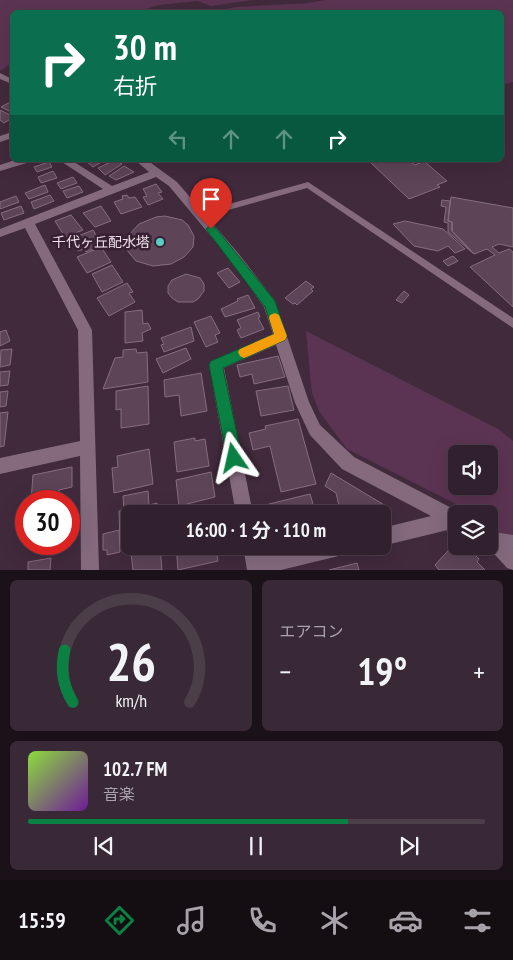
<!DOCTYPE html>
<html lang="ja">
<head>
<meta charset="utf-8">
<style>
	:root { --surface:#31202d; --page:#392835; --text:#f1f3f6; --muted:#a8a3aa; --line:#4c3e49; --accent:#0b8043 }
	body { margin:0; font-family:"PT Sans Narrow","Noto Sans JP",sans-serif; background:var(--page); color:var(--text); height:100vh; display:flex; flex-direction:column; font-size:19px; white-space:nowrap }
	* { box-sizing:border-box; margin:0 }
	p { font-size:16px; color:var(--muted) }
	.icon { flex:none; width:28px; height:28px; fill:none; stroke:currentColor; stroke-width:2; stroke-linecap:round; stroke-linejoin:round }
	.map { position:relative; height:570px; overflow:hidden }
	.details { display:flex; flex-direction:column; gap:10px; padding:10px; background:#1b1219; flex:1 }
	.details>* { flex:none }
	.hud { position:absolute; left:10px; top:10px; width:494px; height:152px; border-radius:8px; box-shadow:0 5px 20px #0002,0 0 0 1px var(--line); background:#0b6e4f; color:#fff; overflow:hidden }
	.controls { position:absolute; left:448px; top:445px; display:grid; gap:10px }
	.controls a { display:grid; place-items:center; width:50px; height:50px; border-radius:8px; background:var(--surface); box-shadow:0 5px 20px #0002,0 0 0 1px var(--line); font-size:25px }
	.speed { position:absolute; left:15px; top:490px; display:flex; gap:10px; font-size:25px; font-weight:700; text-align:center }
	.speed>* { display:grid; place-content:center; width:65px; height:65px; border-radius:50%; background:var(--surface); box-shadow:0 5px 20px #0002,0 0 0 1px var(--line); line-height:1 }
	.speed .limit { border:8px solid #d22; background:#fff; color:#111 }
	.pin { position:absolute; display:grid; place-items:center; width:42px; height:42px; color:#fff; margin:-51px -21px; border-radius:50% 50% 50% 0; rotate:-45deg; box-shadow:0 0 5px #0007 }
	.pin .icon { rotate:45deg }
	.me { position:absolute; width:55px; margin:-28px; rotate:349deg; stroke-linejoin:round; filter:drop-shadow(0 0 4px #0008) }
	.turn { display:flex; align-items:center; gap:18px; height:105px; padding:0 20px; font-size:22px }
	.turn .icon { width:65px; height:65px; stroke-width:2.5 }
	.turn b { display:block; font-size:35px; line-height:42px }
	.lanes { display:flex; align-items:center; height:48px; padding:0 20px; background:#0003; justify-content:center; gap:25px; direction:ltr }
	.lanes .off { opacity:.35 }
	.big { font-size:38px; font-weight:700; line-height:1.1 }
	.details .card { flex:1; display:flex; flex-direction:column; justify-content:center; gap:8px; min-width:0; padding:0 18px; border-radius:8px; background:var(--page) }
	.details .dial { align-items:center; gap:0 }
	.dial svg { height:130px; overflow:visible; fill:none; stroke:var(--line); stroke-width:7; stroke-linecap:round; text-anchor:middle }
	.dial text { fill:var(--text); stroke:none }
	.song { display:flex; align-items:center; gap:15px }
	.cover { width:60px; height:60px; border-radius:8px; background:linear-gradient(135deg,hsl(90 70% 55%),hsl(280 70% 35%)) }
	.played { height:5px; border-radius:2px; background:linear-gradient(90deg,var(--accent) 70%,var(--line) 70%) }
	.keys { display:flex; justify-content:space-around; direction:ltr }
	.heat { display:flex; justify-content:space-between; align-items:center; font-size:28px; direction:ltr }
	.details .tiles { flex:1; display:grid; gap:10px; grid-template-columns:1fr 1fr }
	.card:last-child { grid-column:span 2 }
	.trip { position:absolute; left:121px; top:505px; width:270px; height:50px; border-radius:8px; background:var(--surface); box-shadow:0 5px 20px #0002,0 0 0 1px var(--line); font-weight:700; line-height:50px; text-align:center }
	.tabs { display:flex; height:80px; justify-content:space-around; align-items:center; background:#140d12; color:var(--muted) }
	.tabs .icon { width:35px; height:35px }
	.tabs .current { color:var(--accent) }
	.tabs b { font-size:22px; color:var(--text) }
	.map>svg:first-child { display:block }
</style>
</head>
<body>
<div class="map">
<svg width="513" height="570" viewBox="0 0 513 570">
	<rect width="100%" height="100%" fill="#412a3c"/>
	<path fill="#5c3453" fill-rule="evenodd" d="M0 0H252L211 6 198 1 159 5 136 12H12V62L2 70H0Z
		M325 0H513V82L501 85V12H206L238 7 309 3Z
		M306 331 498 429 513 441V547L489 524V514H476L347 449 319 411 312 393ZM456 454H489V486H456Z"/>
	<path fill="#5d4457" stroke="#876d80" d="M12 101V111L11 112 1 107Z
		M0 110 12 116 10 117 12 118 4 123 0 120Z
		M105 160 93 167 86 161 87 160Z
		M115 160 122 164 105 175 98 168Z
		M379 160H409L415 165 424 161 447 181 437 185 440 187 409 199 371 163Z
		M49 162 52 167 37 172 34 167Z
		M124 166 134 172 116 180 109 176Z
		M53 171 57 178 41 183 38 177Z
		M73 177 77 183 61 189 57 183Z
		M156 184 162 192 158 193 163 199 148 205 143 197 147 196 143 189Z
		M45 185 48 192 29 199 25 193Z
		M79 186 83 192 67 198 63 191Z
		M50 195 54 201 34 209 31 202Z
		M127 195 129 198 135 197 142 207 121 214 114 202 123 199 122 196Z
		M16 196 19 202 0 209V202Z
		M451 197 513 208V247L499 244 492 247 499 253 509 249 513 252V307L470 267 495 255 487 249 474 254 452 231V222L448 221Z
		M442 200 450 201 448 221 452 222V231L474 254 448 232V223L444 222 446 207 441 206Z
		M21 206 24 213 4 220 1 213Z
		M101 206 111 221 95 227 83 213Z
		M71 215 83 230 65 237 55 221Z
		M165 216 182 220 188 225 194 236 193 247 184 257 171 264 153 266 136 261 126 249 128 236 139 224 156 217Z
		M405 221 443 229 465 249 455 253 448 246 438 251 414 246 393 224Z
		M93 230 102 245 86 252 84 249 78 251 71 239Z
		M101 247 111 262 87 273 77 257Z
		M453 256 458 261 448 266 443 261Z
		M112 265 123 282 102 292 92 274Z
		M228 268 240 282 229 288 217 273Z
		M186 274 200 278 204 284V291L198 299 193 302H178L172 298 168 293V286L172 280Z
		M306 281 314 287 311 289 313 291 297 305 295 303 293 304 285 298Z
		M127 283 133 292 129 293 135 302 109 316 97 298Z
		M404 291 409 295 402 303 396 300Z
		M248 295 255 308 225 317 221 309 238 301 237 299Z
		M142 310 143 324 148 323 151 329 142 333 143 341 125 343V312Z
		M258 312 260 317 258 318 264 329 241 338 237 330 241 328 237 320Z
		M211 316 220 333 215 335 218 342 206 347 194 322Z
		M191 327 194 341 164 352 161 345 164 344 161 338Z
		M6 330 10 341 0 346V332Z
		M186 348 191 359 163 373 156 359Z
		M12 349 10 365 0 367 1 350Z
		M136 349 137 353 147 352 148 382 103 389 115 358 123 357V350Z
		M278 356 285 377 254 384 252 374 240 377 237 365Z
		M10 371 8 385 0 386V372Z
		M201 373 207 411 181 416 179 395 165 397 164 380Z
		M148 386 149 424 121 428V409L116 410V391Z
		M288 386 294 410 261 416 256 391Z
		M8 391 6 406 0 407V392Z
		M8 412 4 446 0 447V413Z
		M298 419 316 484 281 492 270 446 253 450 249 433 266 429 265 426Z
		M195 438V441L205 439 209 466 177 472 174 442Z
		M149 449 153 484 114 493 112 468 118 467 117 456Z
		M72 467V487L59 490V501H31L33 475Z
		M211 472 215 497 179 506 176 480Z
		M331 473 391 509 388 515 382 516V514H325L340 510 336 493 325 486Z
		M148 491 149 505 157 503 158 514H130V542L120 544 119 511 124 510 123 496Z
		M310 494 316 514H272L269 504Z
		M119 530 120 552 107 555V550H103V534Z
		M456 542V546H462L467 552 469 549 479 559 477 562 485 570H439L435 565Z
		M31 544H58L30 550Z
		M160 546 162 570H133L131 553Z
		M176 546H216L218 561 178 570Z
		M51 558 50 570H28V562Z
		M357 563 359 570H329Z"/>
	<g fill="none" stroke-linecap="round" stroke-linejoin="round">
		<path fill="#856a7e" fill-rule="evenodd" d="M308 182 513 318V328L307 188 200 218 196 215 197 213Z
			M494 532 513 535V549L489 544V534Z"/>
		<path fill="#856a7e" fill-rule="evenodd" d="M0 73 12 79V84L0 79Z
			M12 132V138L0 142V136Z
			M15 160H31L30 162 0 171V165Z
			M59 160H71L112 186 149 172 135 160H147L177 182 238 253 275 301 309 402 320 425 354 457 461 513 456 514V528L382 546V528L431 516 342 469 310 435 295 403 276 345 224 368 253 514H236L209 365 211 361 273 334 264 307 230 259 169 186 156 177 35 224 92 330 99 570H81L80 456 0 474V458L80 441 78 330 25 228 0 237V229L103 189Z
			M489 527 495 530 513 549V570L507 568 487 546H489Z
			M243 546H261L263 556 305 546H352L349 552 343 555 281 570H247Z"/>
	</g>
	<path fill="#0b8043" stroke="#07532c" d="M211 225 215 227 275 301 287 336 285 340 223 368 242 458 239 463 234 465 229 463 227 458 209 365 211 361 274 334 265 307 206 229Z"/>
	<path fill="#f59e0b" d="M275 313 279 315 287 336 285 340 249 356 244 358 240 356 238 352 240 349 274 334 269 318 270 315Z"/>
	<circle fill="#57cec1" stroke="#362031" stroke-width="2" cx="160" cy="242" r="5"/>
	<g text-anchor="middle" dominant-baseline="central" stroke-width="5" stroke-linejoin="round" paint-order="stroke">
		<g font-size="14" fill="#f0e1ec" stroke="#362031" text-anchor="end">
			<text x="150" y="242">千代ヶ丘配水塔</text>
		</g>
	</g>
</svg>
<div class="controls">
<a><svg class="icon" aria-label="sound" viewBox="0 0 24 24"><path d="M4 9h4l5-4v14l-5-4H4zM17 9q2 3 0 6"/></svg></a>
<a><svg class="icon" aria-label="layers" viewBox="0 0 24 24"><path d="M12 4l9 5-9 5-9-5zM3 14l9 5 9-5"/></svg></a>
</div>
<div class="speed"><div class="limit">30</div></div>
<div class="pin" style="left:211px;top:229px;background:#d93025"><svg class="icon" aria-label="arrive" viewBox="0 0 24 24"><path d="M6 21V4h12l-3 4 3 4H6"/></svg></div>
<svg class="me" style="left:234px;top:458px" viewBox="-20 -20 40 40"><path d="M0-17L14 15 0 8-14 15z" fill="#0b8043" stroke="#fff" stroke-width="4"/></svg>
<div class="trip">16:00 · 1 分 · 110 m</div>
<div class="hud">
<div class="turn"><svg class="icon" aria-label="right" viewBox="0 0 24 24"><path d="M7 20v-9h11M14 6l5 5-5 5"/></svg><div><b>30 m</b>右折</div></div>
<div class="lanes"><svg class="icon off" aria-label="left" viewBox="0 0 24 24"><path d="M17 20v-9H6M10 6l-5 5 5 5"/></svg><svg class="icon off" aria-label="ahead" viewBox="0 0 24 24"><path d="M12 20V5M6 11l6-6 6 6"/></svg><svg class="icon off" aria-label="ahead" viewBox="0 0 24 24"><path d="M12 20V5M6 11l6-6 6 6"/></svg><svg class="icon" aria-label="right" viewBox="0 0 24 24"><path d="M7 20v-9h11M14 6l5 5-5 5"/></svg></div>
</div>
</div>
<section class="details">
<div class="tiles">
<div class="card dial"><svg viewBox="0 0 100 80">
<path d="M14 69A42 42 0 1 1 86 69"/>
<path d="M14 69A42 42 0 0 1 9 37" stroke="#0b8043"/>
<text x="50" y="56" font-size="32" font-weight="700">26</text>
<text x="50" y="72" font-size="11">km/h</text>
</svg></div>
<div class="card"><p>エアコン</p>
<div class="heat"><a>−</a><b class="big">19°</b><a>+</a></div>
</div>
<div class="card">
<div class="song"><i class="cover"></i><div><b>102.7 FM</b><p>音楽</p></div></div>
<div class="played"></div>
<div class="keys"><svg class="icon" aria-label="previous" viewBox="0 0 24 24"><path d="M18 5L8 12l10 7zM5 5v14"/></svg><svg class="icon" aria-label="pause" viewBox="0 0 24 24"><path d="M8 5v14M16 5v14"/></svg><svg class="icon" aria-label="next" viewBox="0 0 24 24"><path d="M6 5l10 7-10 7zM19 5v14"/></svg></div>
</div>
</div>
</section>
<nav class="tabs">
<b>15:59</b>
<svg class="icon current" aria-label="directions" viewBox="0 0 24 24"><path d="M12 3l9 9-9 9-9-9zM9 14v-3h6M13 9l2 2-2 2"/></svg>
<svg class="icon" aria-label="music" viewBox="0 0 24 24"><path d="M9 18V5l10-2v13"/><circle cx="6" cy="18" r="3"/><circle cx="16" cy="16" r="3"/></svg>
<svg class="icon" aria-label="phone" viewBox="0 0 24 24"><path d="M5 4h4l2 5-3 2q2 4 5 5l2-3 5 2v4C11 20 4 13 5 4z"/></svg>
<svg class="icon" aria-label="climate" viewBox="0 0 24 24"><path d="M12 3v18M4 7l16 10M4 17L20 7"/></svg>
<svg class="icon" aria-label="car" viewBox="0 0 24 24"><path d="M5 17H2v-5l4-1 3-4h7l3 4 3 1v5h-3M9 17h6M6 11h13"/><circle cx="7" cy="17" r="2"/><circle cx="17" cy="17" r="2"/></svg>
<svg class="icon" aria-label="filters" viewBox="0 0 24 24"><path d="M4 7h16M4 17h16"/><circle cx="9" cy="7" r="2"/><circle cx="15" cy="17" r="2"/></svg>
</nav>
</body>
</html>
